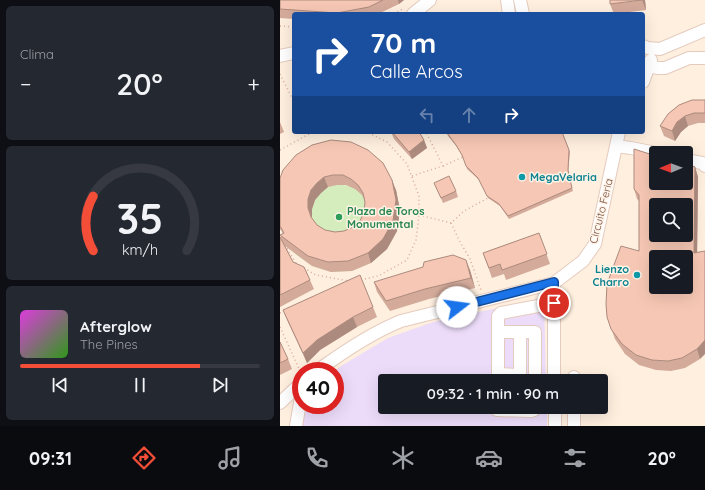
<!DOCTYPE html>
<html lang="es">
<head>
<meta charset="utf-8">
<style>
	:root { --surface:#171b24; --page:#242831; --text:#f1f3f6; --muted:#9ea1a6; --line:#363941; --accent:#f44e39 }
	body { margin:0; font-family:Quicksand,sans-serif; background:var(--page); color:var(--text); height:100vh; display:flex; flex-direction:column; font-size:15px; white-space:nowrap }
	* { box-sizing:border-box; margin:0 }
	p { font-size:13px; color:var(--muted) }
	.icon { flex:none; width:22px; height:22px; fill:none; stroke:currentColor; stroke-width:2; stroke-linecap:round; stroke-linejoin:round }
	.map { position:relative; flex:1; overflow:hidden }
	.side { display:flex; flex-direction:column; gap:6px; padding:6px; background:#0d0f14; width:280px }
	.side>* { flex:none }
	.banner { position:absolute; left:12px; top:12px; width:353px; height:122px; border-radius:4px; box-shadow:0 4px 16px #0002; background:#1a4fa0; color:#fff; overflow:hidden }
	.needle { width:26px; rotate:269deg }
	.buttons { position:absolute; left:369px; top:146px; display:grid; gap:8px }
	.buttons a { display:grid; place-items:center; width:44px; height:44px; border-radius:4px; background:var(--surface); box-shadow:0 4px 16px #0002; font-size:20px }
	.speed { position:absolute; left:12px; top:362px; display:flex; gap:8px; font-size:20px; font-weight:700; text-align:center }
	.speed>* { display:grid; place-content:center; width:52px; height:52px; border-radius:50%; background:var(--surface); box-shadow:0 4px 16px #0002; line-height:1 }
	.speed .limit { border:6px solid #d22; background:#fff; color:#111 }
	.pin { position:absolute; display:grid; place-items:center; width:34px; height:34px; color:#fff; margin:-17px; border:2px solid #fff; border-radius:50%; box-shadow:0 1px 4px #0007 }
	.me { position:absolute; width:44px; margin:-22px; rotate:75deg; stroke-linejoin:round; filter:drop-shadow(0 0 3px #0008) }
	.turn { display:flex; align-items:center; gap:14px; height:84px; padding:0 12px; font-size:18px }
	.turn .icon { width:52px; height:52px; stroke-width:2.5 }
	.turn b { display:block; font-size:28px; line-height:34px }
	.lanes { display:flex; align-items:center; height:38px; padding:0 12px; background:#0003; justify-content:center; gap:20px; direction:ltr }
	.lanes .off { opacity:.35 }
	.big { font-size:30px; font-weight:600; line-height:1.1 }
	.side .card { flex:1; display:flex; flex-direction:column; justify-content:center; gap:6px; min-width:0; padding:0 14px; border-radius:6px; background:var(--page) }
	.side .dial { align-items:center; gap:0 }
	.dial svg { height:104px; overflow:visible; fill:none; stroke:var(--line); stroke-width:7; stroke-linecap:round; text-anchor:middle }
	.dial text { fill:var(--text); stroke:none }
	.song { display:flex; align-items:center; gap:12px }
	.cover { width:48px; height:48px; border-radius:6px; background:linear-gradient(135deg,hsl(300 70% 55%),hsl(110 70% 35%)) }
	.played { height:4px; border-radius:2px; background:linear-gradient(90deg,var(--accent) 75%,var(--line) 75%) }
	.keys { display:flex; justify-content:space-around; direction:ltr }
	.heat { display:flex; justify-content:space-between; align-items:center; font-size:22px; direction:ltr }
	.trip { position:absolute; left:98px; top:374px; width:230px; height:40px; border-radius:4px; background:var(--surface); box-shadow:0 4px 16px #0002; font-weight:600; line-height:40px; text-align:center }
	.tab-bar { display:flex; height:64px; justify-content:space-around; align-items:center; background:#090b0e; color:var(--muted) }
	.tab-bar .icon { width:28px; height:28px }
	.tab-bar .on { color:var(--accent) }
	.tab-bar b { font-size:18px; color:var(--text) }
	main { display:flex; flex:1; min-height:0 }
	.map>svg:first-child { display:block }
</style>
</head>
<body>
<main>
<section class="side">
<div class="card"><p>Clima</p>
<div class="heat"><a>−</a><b class="big">20°</b><a>+</a></div>
</div>
<div class="card dial"><svg viewBox="0 0 100 80">
<path d="M14 69A42 42 0 1 1 86 69"/>
<path d="M14 69A42 42 0 0 1 14 27" stroke="#f44e39"/>
<text x="50" y="56" font-size="32" font-weight="700">35</text>
<text x="50" y="72" font-size="11">km/h</text>
</svg></div>
<div class="card">
<div class="song"><i class="cover"></i><div><b>Afterglow</b><p>The Pines</p></div></div>
<div class="played"></div>
<div class="keys"><svg class="icon" aria-label="previous" viewBox="0 0 24 24"><path d="M18 5L8 12l10 7zM5 5v14"/></svg><svg class="icon" aria-label="pause" viewBox="0 0 24 24"><path d="M8 5v14M16 5v14"/></svg><svg class="icon" aria-label="next" viewBox="0 0 24 24"><path d="M6 5l10 7-10 7zM19 5v14"/></svg></div>
</div>
</section>
<div class="map">
<svg width="425" height="426" viewBox="0 0 425 426">
	<rect width="100%" height="100%" fill="#feefdf"/>
	<path fill="#ecdcfa" d="M264 298 266 381H105V407H267V426H22L25 405H55V371L61 366 108 338 153 322Z"/>
	<path fill="#d5edbd" d="M7 180 116 190 120 210 117 231 107 249 91 263 72 271 51 272 32 266 15 254 4 236 0 197Z"/>
	<g fill="none" stroke-linecap="round" stroke-linejoin="round">
		<g stroke="#e5cbbe" stroke-width="14">
			<path id="minor" d="M227 0 229 14
				M240 0 243 14
				M133 14 150 0
				M363 46 368 48 380 49 425 30
				M0 56 14 53
				M363 63 377 68H385L409 58H425
				M363 82 371 60
				M336 146 351 148 376 153
				M406 160 422 163 425 166
				M274 283V381
				M219 332H255V381
				M240 332V381
				M37 371C63 352 91 333 121 321L274 283 303 261 315 244 339 132
				M218 374 240 375
				M218 381V316L221 313 274 303
				M294 381V377
				M0 403 21 383
				M217 407V410L251 411 254 410V407
				M275 407V426
				M16 426 21 397
				M294 426V407"/>
		</g>
		<path stroke="#dbab98" stroke-width="1.5" stroke-dasharray="1 3" stroke-linecap="butt" d="M114 14 124 8
			M0 26 14 27
			M0 74 14 102
			M0 150 29 134 36 132
			M163 166 183 157
			M132 176 163 166 146 132
			M139 215 171 223 184 211 208 198
			M171 223 179 240 190 259 201 290
			M5 245 16 263 19 265
			M24 268 36 275 69 281
			M81 280 98 276 127 260 136 240 139 215V196L127 164 107 142 87 132
			M0 313 5 311
			M0 327 21 373"/>
		<use href="#minor" stroke="#fff" stroke-width="12"/>
	</g>
	<path fill="#d4ab9b" fill-rule="evenodd" d="M0 0H124L119 4 98 14H14V19L0 18Z
		M365 0 366 10 334 14 330 4Z
		M425 100V123H418L408 126 401 132 395 141 384 136 380 126Z
		M0 122 4 132 0 134Z
		M111 132H139L144 140 147 148 132 159 114 139Z
		M167 133 283 135 290 152 288 173 293 191 229 219 220 206 208 198 199 180 187 169 183 157 177 147 168 136Z
		M16 155 116 190 120 210 117 231 107 249 91 263 72 271 51 272 32 266 5 246 13 262 30 280 34 289 0 307V237L2 241 0 235 3 234 1 230H0V178ZM57 185H66L75 189 82 195 84 199 85 202 84 212 80 221 73 227 64 231 55 232 45 230 37 225 32 218V209L35 200 41 193 48 187Z
		M415 167 418 177 417 252 420 359 405 368 391 371 376 370 359 365 345 354 335 339 327 317 359 251V201L357 199 354 189Z
		M154 183 176 191 178 197 163 203Z
		M259 233 270 264 226 280 224 274 212 278 203 253Z
		M190 270 195 288 149 299 110 311 97 292 94 282Z
		M93 307 97 317 77 327 40 350 27 363 7 320 3 310Z
		M0 342 8 359 12 369 0 375Z"/>
	<path fill="#ac8b7e" d="M118 0H124L119 4Z
		M362 0H365L366 10Z
		M405 116 408 126 401 132 395 141 392 131 397 122Z
		M144 140 147 148 132 159 129 152Z
		M415 167 418 177 417 263 414 253Z
		M44 177 48 187 41 193 35 200 32 209V218L28 208V199L31 190 37 183Z
		M112 180 116 190 120 210 117 231 107 249 91 263 88 253Z
		M186 260 190 270 195 288 191 278Z
		M73 317 77 327 40 350 27 363 23 353 37 340Z
		M425 340V354L420 359 417 349Z"/>
	<path fill="#f6c7b4" stroke="#ac8b7e" fill-rule="evenodd" d="M0 0H103L89 7 57 13 0 9Z
		M330 0H362L330 4Z
		M412 100H425V113H414L405 116 397 122 392 131 380 126 388 114 399 105Z
		M112 132H139L144 140 129 152Z
		M167 132H282L289 150 288 170 292 188 228 216 219 204 207 196 198 178 186 166 182 155 176 145 167 133Z
		M51 140 71 142 88 150 103 163 112 180 116 200 113 221 103 239 88 253 68 261 48 262 28 256 0 235 4 233 0 226V178L3 170 16 155 32 145ZM53 175H63L71 179 78 185 83 193 85 202 84 212 80 221 73 227 64 231 55 232 45 230 37 225 31 217 28 208V199L31 190 37 183 44 177Z
		M354 149 376 156V183H406V164L415 167 414 253 425 251V340L417 349 402 358 388 361 372 360 356 355 342 344 331 329 327 317 326 304 327 284 341 246 359 251V195L354 189ZM376 205H406V235H376ZM376 257H406V287H376Z
		M169 176 176 191 161 198 154 183Z
		M259 233 267 254 222 270 220 264 209 268 203 253Z
		M0 237 13 262 24 267 30 280 0 295Z
		M173 255 186 260 191 278 145 289 106 301 94 282 143 267 144 262Z
		M80 275 93 307 73 317 37 340 23 353 3 310Z
		M0 342 8 359 0 363Z"/>
	<g fill="none" stroke-linecap="round" stroke-linejoin="round">
		<g stroke="#114b97" stroke-width="10">
			<path id="route" d="M177 307 274 282V303"/>
		</g>
		<use href="#route" stroke="#1a73e8" stroke-width="7"/>
	</g>
	<g fill="#0f9aa8" stroke="#fff3e7" stroke-width="1.5">
		<circle cx="242" cy="177" r="4"/>
		<circle cx="357" cy="275" r="4"/>
	</g>
	<circle fill="#2e9e5b" stroke="#fff3e7" stroke-width="1.5" cx="59" cy="217" r="4"/>
	<g text-anchor="middle" dominant-baseline="central" stroke-width="3" stroke-linejoin="round" paint-order="stroke">
		<g font-size="11" font-weight="bold" fill="#0d838f" stroke="#fff3e7" text-anchor="start">
			<text x="250" y="177">MegaVelaria</text>
			<text x="349" y="269" text-anchor="end">Lienzo<tspan x="349" dy="13">Charro</tspan></text>
		</g>
		<g font-size="11" font-weight="bold" fill="#27864d" stroke="#fff3e7" text-anchor="start">
			<text x="67" y="211">Plaza de Toros<tspan x="67" dy="13">Monumental</tspan></text>
		</g>
		<g font-size="11" fill="#775145" stroke="#fff3e7">
			<text transform="translate(321 211) rotate(-76)">Circuito Feria</text>
		</g>
	</g>
</svg>
<div class="buttons">
<a><svg class="needle" viewBox="-14 -14 28 28"><path d="M0-13l5 13h-10z" fill="#e53935"/><path d="M0 13l5-13h-10z" fill="#9ea1a6"/></svg></a>
<a><svg class="icon" aria-label="search" viewBox="0 0 24 24"><circle cx="10" cy="10" r="6"/><path d="M15 15l6 6"/></svg></a>
<a><svg class="icon" aria-label="layers" viewBox="0 0 24 24"><path d="M12 4l9 5-9 5-9-5zM3 14l9 5 9-5"/></svg></a>
</div>
<div class="speed"><div class="limit">40</div></div>
<div class="pin" style="left:274px;top:303px;background:#d93025"><svg class="icon" aria-label="arrive" viewBox="0 0 24 24"><path d="M6 21V4h12l-3 4 3 4H6"/></svg></div>
<svg class="me" style="left:177px;top:307px" viewBox="-20 -20 40 40"><circle r="19" fill="#fff"/><path d="M0-13L10 11 0 6-10 11z" fill="#1a73e8"/></svg>
<div class="trip">09:32 · 1 min · 90 m</div>
<div class="banner">
<div class="turn"><svg class="icon" aria-label="right" viewBox="0 0 24 24"><path d="M7 20v-9h11M14 6l5 5-5 5"/></svg><div><b>70 m</b>Calle Arcos</div></div>
<div class="lanes"><svg class="icon off" aria-label="left" viewBox="0 0 24 24"><path d="M17 20v-9H6M10 6l-5 5 5 5"/></svg><svg class="icon off" aria-label="ahead" viewBox="0 0 24 24"><path d="M12 20V5M6 11l6-6 6 6"/></svg><svg class="icon" aria-label="right" viewBox="0 0 24 24"><path d="M7 20v-9h11M14 6l5 5-5 5"/></svg></div>
</div>
</div>
</main>
<nav class="tab-bar">
<b>09:31</b>
<svg class="icon on" aria-label="directions" viewBox="0 0 24 24"><path d="M12 3l9 9-9 9-9-9zM9 14v-3h6M13 9l2 2-2 2"/></svg>
<svg class="icon" aria-label="music" viewBox="0 0 24 24"><path d="M9 18V5l10-2v13"/><circle cx="6" cy="18" r="3"/><circle cx="16" cy="16" r="3"/></svg>
<svg class="icon" aria-label="phone" viewBox="0 0 24 24"><path d="M5 4h4l2 5-3 2q2 4 5 5l2-3 5 2v4C11 20 4 13 5 4z"/></svg>
<svg class="icon" aria-label="climate" viewBox="0 0 24 24"><path d="M12 3v18M4 7l16 10M4 17L20 7"/></svg>
<svg class="icon" aria-label="car" viewBox="0 0 24 24"><path d="M5 17H2v-5l4-1 3-4h7l3 4 3 1v5h-3M9 17h6M6 11h13"/><circle cx="7" cy="17" r="2"/><circle cx="17" cy="17" r="2"/></svg>
<svg class="icon" aria-label="filters" viewBox="0 0 24 24"><path d="M4 7h16M4 17h16"/><circle cx="9" cy="7" r="2"/><circle cx="15" cy="17" r="2"/></svg>
<b>20°</b>
</nav>
</body>
</html>
